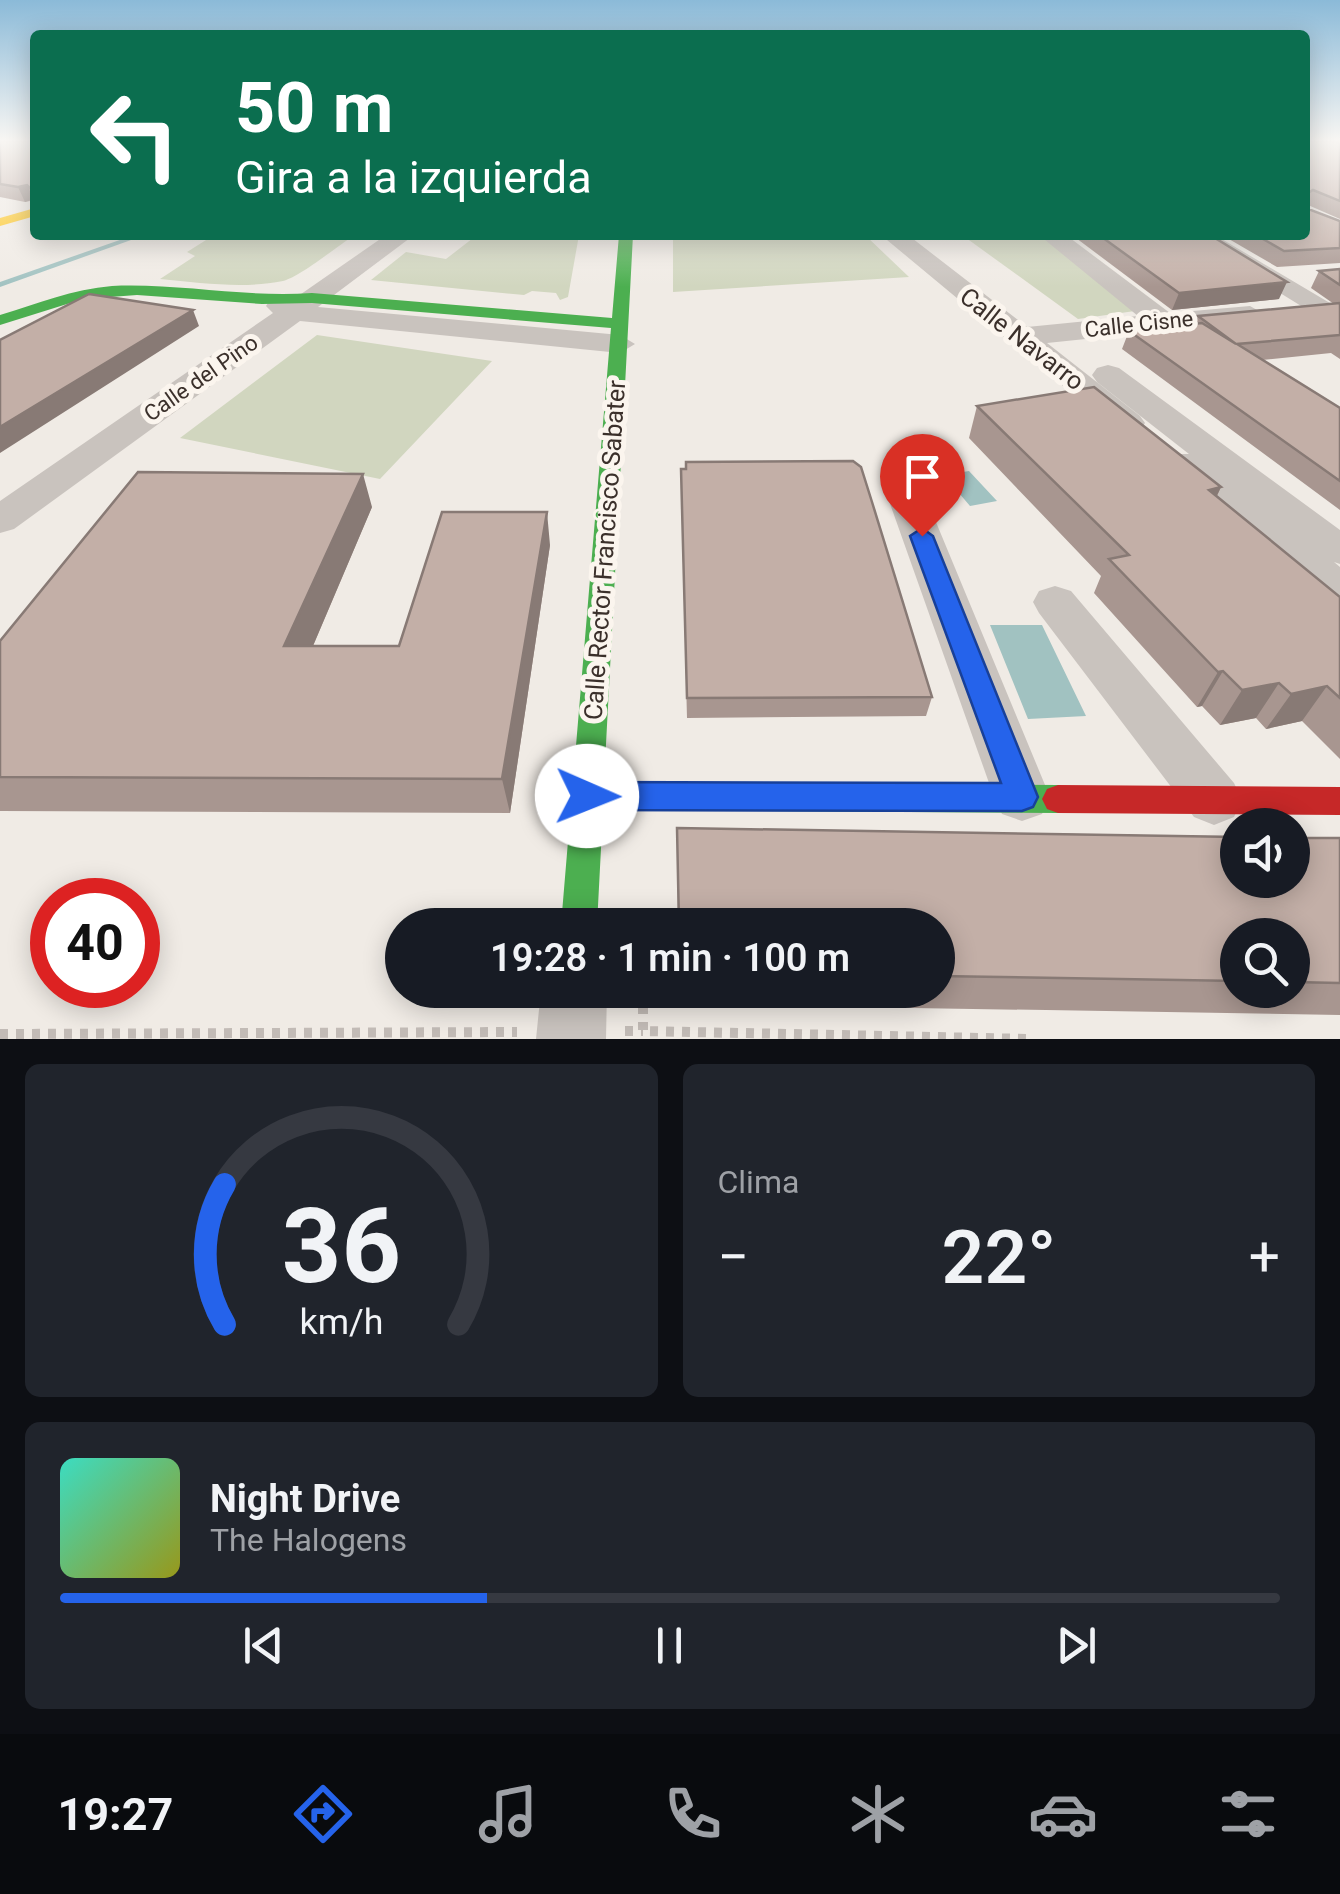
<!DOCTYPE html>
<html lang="es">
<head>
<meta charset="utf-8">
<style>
	:root { --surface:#171b24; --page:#20242c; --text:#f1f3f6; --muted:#9ea1a6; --line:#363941; --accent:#2563eb }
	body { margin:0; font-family:Roboto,sans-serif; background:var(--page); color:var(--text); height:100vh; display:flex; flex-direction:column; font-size:38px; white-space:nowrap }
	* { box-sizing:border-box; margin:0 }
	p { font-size:32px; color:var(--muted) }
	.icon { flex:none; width:55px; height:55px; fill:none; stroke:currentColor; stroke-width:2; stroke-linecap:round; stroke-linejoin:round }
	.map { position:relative; height:1039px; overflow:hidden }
	.sheet { display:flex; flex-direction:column; gap:25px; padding:25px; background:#0d0f14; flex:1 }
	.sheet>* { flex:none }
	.hud { position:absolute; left:30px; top:30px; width:1280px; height:210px; border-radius:10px; box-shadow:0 5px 25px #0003; background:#0b6e4f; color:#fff; overflow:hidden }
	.fabs { position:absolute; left:1220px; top:808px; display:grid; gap:20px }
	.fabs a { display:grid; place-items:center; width:90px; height:90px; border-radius:50%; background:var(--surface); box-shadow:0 5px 25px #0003; font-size:50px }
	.speed { position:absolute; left:30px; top:878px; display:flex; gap:20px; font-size:50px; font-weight:700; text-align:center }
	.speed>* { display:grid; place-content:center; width:130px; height:130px; border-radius:50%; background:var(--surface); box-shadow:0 5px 25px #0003; line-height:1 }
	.speed .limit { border:15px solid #d22; background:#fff; color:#111 }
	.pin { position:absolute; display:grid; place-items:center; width:85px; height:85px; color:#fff; margin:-102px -42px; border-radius:50% 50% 50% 0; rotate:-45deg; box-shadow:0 0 10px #0007 }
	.pin .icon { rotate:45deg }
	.me { position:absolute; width:110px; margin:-55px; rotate:91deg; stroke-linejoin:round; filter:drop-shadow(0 0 8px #0008) }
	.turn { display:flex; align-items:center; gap:35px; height:210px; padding:0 40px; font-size:45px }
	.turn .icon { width:130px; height:130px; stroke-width:2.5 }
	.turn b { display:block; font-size:70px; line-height:85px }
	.big { font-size:75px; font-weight:600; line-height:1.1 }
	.sheet .card { flex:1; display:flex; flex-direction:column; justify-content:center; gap:15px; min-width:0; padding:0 35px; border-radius:15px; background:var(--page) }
	.sheet .dial { align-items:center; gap:0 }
	.dial svg { height:260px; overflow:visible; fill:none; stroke:var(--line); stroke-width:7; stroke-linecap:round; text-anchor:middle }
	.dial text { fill:var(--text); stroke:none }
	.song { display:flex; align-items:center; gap:30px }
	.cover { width:120px; height:120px; border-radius:15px; background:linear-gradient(135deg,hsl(170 70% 55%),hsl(60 70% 35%)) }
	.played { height:10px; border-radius:5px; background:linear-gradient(90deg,var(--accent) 35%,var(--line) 35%) }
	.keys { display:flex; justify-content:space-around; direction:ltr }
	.heat { display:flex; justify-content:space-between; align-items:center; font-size:55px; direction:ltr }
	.sheet .tiles { flex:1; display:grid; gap:25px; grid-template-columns:1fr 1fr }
	.card:last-child { grid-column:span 2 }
	.trip { position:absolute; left:385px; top:908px; width:570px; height:100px; border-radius:50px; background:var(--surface); box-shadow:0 5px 25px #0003; font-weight:600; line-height:100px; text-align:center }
	.dock { display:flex; height:160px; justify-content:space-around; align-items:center; background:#090b0e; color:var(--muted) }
	.dock .icon { width:70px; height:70px }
	.dock .current { color:var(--accent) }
	.dock b { font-size:45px; color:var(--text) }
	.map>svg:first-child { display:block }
</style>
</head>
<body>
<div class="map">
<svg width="1340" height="1039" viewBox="0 0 1340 1039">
	<rect width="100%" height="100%" fill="#f0ebe5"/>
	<path fill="#d1d6bf" d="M214 235H355C337 246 300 277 283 281 243 289 202 283 160 279L195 256 187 252Z
		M477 235H579L568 297 560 300 556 293 532 291 524 295 371 280 406 252 446 259Z
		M673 235H865L909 277 673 292Z
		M962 235H1042L1135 311 1078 319Z
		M317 335 492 361 380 479 180 438Z"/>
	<path fill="#a1c2c1" d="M950 456 963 472 969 471 997 501 970 506 931 460Z
		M990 625H1042L1086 716 1028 719Z"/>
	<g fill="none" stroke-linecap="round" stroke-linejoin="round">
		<path fill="#a1c2c1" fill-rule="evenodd" d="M134 235H145L0 287V282Z"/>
		<path stroke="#c2bbb6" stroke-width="10" stroke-dasharray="8 8" stroke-linecap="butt" d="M643 990V1031L1031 1039
			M625 1031H643
			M0 1034 517 1032"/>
		<path fill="#c9c3be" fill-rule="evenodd" d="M386 235H414L318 307 620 335 635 344 620 353 300 321 14 529 0 533V501L273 313 266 306 270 300 291 301Z
			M881 235H908L1027 327 1138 316 1039 235H1066L1170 313 1250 306 1264 314 1250 322 1047 343 1140 416 1145 423 1140 430H1116Z
			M1186 235H1215L1340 309V330Z
			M1108 365 1119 368 1340 530V564L1334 562 1340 567V604L1324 600 1165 470 1160 462 1165 454H1189L1097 382 1092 375 1097 368Z
			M907 486 921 490 926 498 1050 797 1042 814 1022 821 1002 814 994 797 888 498 893 490Z
			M1055 586 1071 591 1234 783 1242 800 1234 817 1214 825 1194 817 1039 613 1033 602 1039 591Z
			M541 990H607L606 1039H536Z"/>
		<path fill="#4caf50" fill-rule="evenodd" d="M619 235H633L604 782 1058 785 1069 789 1074 799 1069 809 1058 813 603 810 597 925H561L611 328 312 303 262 304 137 295 83 299 0 325V315C37 304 73 289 112 286 179 283 245 298 312 293L612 318Z"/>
		<path fill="#ffc107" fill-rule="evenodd" d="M35 208V216L0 226V218Z"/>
		<path fill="#c62828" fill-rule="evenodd" d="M1058 785 1340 787V815L1058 813 1047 809 1042 799 1047 789Z"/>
	</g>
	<path fill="#a89690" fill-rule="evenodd" d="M0 141H35V200L25 202 0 197Z
		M1305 141 1340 143V219L1308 205V209L1340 221V263L1277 267 1222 235H1305Z
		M1072 235H1210L1279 299 1172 310Z
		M1340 269V359L1331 353 1262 360 1340 408V510L1122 349 1129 331 1195 324 1198 316 1334 304 1311 288 1319 271Z
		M977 406 1221 487 1217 496 1340 597V759L1302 721 1266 729 1256 718 1220 725 1202 706 1197 707 1094 593 1101 576 969 438Z
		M681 487 932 697 926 716 687 718Z
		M372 507 313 646H399L550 545 510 813 0 811V641Z
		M677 828 1340 838V1015L679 1004V990H938V925H678ZM1238 935H1292V990H1238Z"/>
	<path fill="#887a75" d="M27 185 34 199 25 202 18 187Z
		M1287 282 1279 299 1172 310 1179 293Z
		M193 310 199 326 0 453V427Z
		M363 474 372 507 298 681 284 646Z
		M1221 487 1205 520 1209 490Z
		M547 512 550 545 510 813 502 779Z
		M1223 671 1202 706 1197 707 1218 672Z
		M1279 683 1256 718 1220 725 1242 690Z
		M1327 686 1302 721 1266 729 1291 694Z"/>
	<path fill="#c3afa7" stroke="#887a75" stroke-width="2.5" d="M0 141H35V190H32L27 185 18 187 0 184Z
		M1305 141H1334L1340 143V201L1313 190 1308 193V209L1340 221V248L1284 251 1256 235H1305Z
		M1099 235H1210L1287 282 1179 293Z
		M1340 269V285L1319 271Z
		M89 294 193 310 0 427V340Z
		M1340 303V335L1237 344 1340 408V481L1129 331 1202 323 1236 344 1198 316Z
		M1094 387 1221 487 1209 490 1340 597V698L1327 686 1291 694 1279 683 1242 690 1223 671 1218 672 1109 559 1129 555 977 406Z
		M853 461 861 467 872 502 932 697 687 698 681 469H686V462Z
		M138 472 363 474 284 646H399L442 512H547L502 779 0 777V641Z
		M677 828 1238 837V880H1292V838H1340V983L1292 982V935H1238V981L938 976V925H679Z"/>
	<linearGradient id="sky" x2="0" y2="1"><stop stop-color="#8bbad8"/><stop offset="0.49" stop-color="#f8f6f3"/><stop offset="1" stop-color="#f8f6f3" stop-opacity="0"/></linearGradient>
	<rect width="1340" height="287" fill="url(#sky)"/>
	<path fill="#2563eb" stroke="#184099" stroke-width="2.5" d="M922 528 933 536 1038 797 1033 807 1022 811 587 810 576 806 571 796 576 786 587 782 1001 783 910 536Z"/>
	<g text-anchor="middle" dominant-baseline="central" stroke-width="10" stroke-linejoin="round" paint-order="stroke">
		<g font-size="22" fill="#3b302b" stroke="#fbf5ee">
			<text transform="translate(1139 324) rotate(-6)">Calle Cisne</text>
			<text transform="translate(201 378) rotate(-35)">Calle del Pino</text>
		</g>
		<g font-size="25" fill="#3b302b" stroke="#fbf5ee">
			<text transform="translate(1022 339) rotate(38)">Calle Navarro</text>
			<text transform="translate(605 550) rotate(-86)">Calle Rector Francisco Sabater</text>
		</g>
	</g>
</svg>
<div class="fabs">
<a><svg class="icon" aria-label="sound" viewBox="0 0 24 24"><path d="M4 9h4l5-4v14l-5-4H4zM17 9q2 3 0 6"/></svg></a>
<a><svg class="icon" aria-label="search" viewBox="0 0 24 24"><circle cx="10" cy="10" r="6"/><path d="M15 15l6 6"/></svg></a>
</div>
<div class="speed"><div class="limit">40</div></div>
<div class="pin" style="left:922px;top:536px;background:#d93025"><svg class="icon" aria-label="arrive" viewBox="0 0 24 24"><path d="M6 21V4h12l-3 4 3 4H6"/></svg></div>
<svg class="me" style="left:587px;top:796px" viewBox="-20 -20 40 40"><circle r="19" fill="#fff"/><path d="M0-13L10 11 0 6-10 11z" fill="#2563eb"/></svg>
<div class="trip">19:28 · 1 min · 100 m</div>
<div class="hud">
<div class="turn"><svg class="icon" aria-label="left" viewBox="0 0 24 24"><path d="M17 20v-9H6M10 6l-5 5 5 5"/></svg><div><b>50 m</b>Gira a la izquierda</div></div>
</div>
</div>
<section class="sheet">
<div class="tiles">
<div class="card dial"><svg viewBox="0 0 100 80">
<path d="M14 69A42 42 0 1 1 86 69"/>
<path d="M14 69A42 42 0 0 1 14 26" stroke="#2563eb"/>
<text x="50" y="56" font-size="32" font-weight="700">36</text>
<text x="50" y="72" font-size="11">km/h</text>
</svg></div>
<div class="card"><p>Clima</p>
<div class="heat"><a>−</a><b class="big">22°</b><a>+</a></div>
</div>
<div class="card">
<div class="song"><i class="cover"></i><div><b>Night Drive</b><p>The Halogens</p></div></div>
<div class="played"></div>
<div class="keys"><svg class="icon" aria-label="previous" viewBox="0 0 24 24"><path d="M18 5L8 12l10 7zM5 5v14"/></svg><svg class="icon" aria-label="pause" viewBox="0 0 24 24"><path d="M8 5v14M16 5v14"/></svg><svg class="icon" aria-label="next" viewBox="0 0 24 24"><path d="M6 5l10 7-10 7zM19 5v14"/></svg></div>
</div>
</div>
</section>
<nav class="dock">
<b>19:27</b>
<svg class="icon current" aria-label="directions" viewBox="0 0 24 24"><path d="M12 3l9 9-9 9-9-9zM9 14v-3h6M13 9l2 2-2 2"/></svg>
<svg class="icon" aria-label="music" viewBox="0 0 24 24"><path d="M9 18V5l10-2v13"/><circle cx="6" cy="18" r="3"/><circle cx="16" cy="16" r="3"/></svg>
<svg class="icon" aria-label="phone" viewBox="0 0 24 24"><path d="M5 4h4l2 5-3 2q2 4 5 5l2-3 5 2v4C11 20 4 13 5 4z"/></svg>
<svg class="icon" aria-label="climate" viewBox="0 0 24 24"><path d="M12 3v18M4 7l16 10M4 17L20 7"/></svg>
<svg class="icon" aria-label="car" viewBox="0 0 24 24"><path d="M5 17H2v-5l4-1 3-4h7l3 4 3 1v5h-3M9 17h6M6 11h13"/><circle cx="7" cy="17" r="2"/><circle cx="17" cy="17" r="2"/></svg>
<svg class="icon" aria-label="filters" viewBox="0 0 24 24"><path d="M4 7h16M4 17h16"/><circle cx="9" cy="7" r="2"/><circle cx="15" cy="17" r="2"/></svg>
</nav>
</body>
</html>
